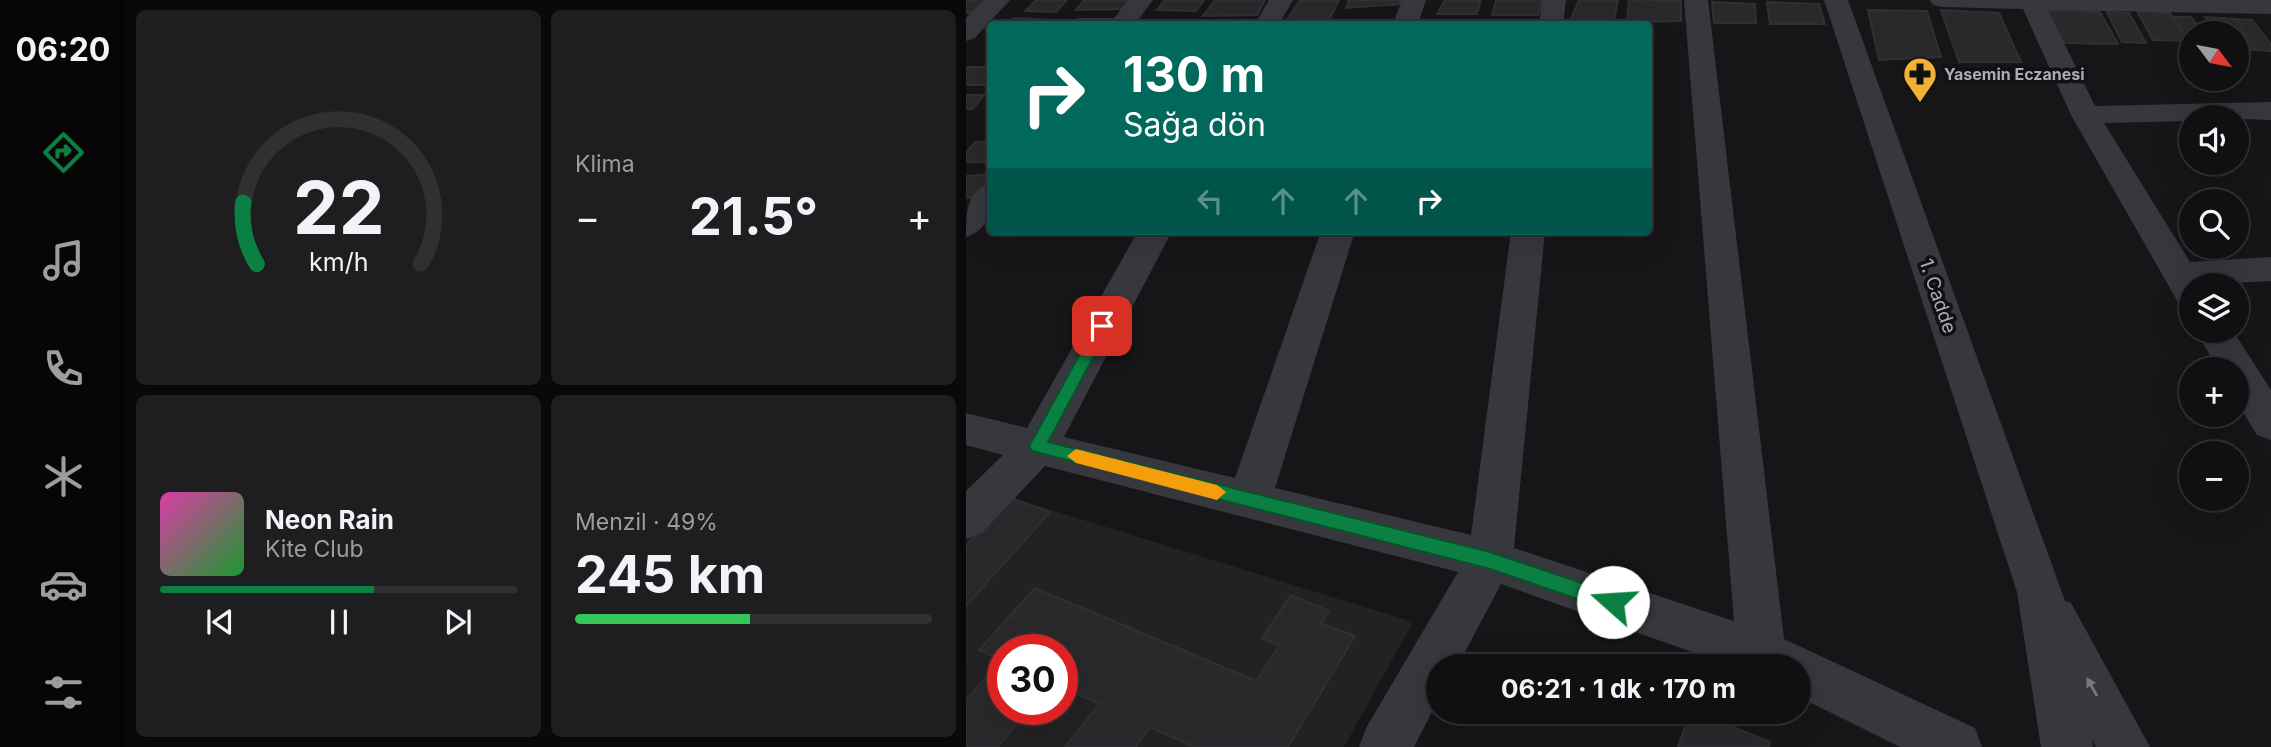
<!DOCTYPE html>
<html lang="tr">
<head>
<meta charset="utf-8">
<style>
	:root { --surface:#101012; --page:#1e1e20; --text:#f1f3f6; --muted:#9c9d9f; --line:#303032; --accent:#0b8043 }
	body { margin:0; font-family:Inter,sans-serif; background:var(--page); color:var(--text); height:100vh; display:flex; flex-direction:column; font-size:26px; white-space:nowrap }
	* { box-sizing:border-box; margin:0 }
	p { font-size:23px; color:var(--muted) }
	.icon { flex:none; width:38px; height:38px; fill:none; stroke:currentColor; stroke-width:2; stroke-linecap:round; stroke-linejoin:round }
	.map { position:relative; flex:1; overflow:hidden }
	.sheet { display:flex; flex-direction:column; gap:10px; padding:10px; background:#09090a; width:840px }
	.sheet>* { flex:none }
	.guide { position:absolute; left:21px; top:21px; width:665px; height:214px; border-radius:7px; box-shadow:0 7px 28px #0002,0 0 0 2px var(--line); background:#00695c; color:#fff; overflow:hidden }
	.needle { width:46px; rotate:122deg }
	.buttons { position:absolute; left:1213px; top:21px; display:grid; gap:14px }
	.buttons a { display:grid; place-items:center; width:70px; height:70px; border-radius:50%; background:var(--surface); box-shadow:0 7px 28px #0002,0 0 0 2px var(--line); font-size:35px }
	.speed { position:absolute; left:21px; top:634px; display:flex; gap:14px; font-size:35px; font-weight:700; text-align:center }
	.speed>* { display:grid; place-content:center; width:91px; height:91px; border-radius:50%; background:var(--surface); box-shadow:0 7px 28px #0002,0 0 0 2px var(--line); line-height:1 }
	.speed .limit { border:10px solid #d22; background:#fff; color:#111 }
	.pin { position:absolute; display:grid; place-items:center; width:60px; height:60px; color:#fff; margin:-30px; border-radius:14px; box-shadow:0 4px 10px #0006 }
	.me { position:absolute; width:77px; margin:-38px; rotate:289deg; stroke-linejoin:round; filter:drop-shadow(0 0 5px #0008) }
	.turn { display:flex; align-items:center; gap:24px; height:147px; padding:0 21px; font-size:32px }
	.turn .icon { width:91px; height:91px; stroke-width:2.5 }
	.turn b { display:block; font-size:49px; line-height:60px }
	.lanes { display:flex; align-items:center; height:66px; padding:0 21px; background:#0003; justify-content:center; gap:35px; direction:ltr }
	.lanes .off { opacity:.35 }
	.big { font-size:52px; font-weight:700; line-height:1.1 }
	.sheet .widget { flex:1; display:flex; flex-direction:column; justify-content:center; gap:10px; min-width:0; padding:0 24px; border-radius:10px; background:var(--page) }
	.sheet .dial { align-items:center; gap:0 }
	.dial svg { height:182px; overflow:visible; fill:none; stroke:var(--line); stroke-width:7; stroke-linecap:round; text-anchor:middle }
	.dial text { fill:var(--text); stroke:none }
	.song { display:flex; align-items:center; gap:21px }
	.cover { width:84px; height:84px; border-radius:10px; background:linear-gradient(135deg,hsl(320 70% 55%),hsl(130 70% 35%)) }
	.played { height:7px; border-radius:4px; background:linear-gradient(90deg,var(--accent) 60%,var(--line) 60%) }
	.keys { display:flex; justify-content:space-around; direction:ltr }
	.heat { display:flex; justify-content:space-between; align-items:center; font-size:38px; direction:ltr }
	.charge { height:10px; border-radius:5px; background:linear-gradient(90deg,#34c759 49%,var(--line) 0) }
	.sheet .tiles { flex:1; display:grid; gap:10px; grid-template-columns:repeat(2,1fr) }
	.trip { position:absolute; left:460px; top:654px; width:385px; height:70px; border-radius:35px; background:var(--surface); box-shadow:0 7px 28px #0002,0 0 0 2px var(--line); font-weight:700; line-height:70px; text-align:center }
	main { display:flex; flex:1; min-height:0 }
	.dock { display:flex; flex-direction:column; width:126px; justify-content:space-around; align-items:center; background:#060607; color:var(--muted) }
	.dock .icon { width:49px; height:49px }
	.dock .current { color:var(--accent) }
	.dock b { font-size:32px; color:var(--text) }
	.map>svg:first-child { display:block }
</style>
</head>
<body>
<main>
<nav class="dock">
<b>06:20</b>
<svg class="icon current" aria-label="directions" viewBox="0 0 24 24"><path d="M12 3l9 9-9 9-9-9zM9 14v-3h6M13 9l2 2-2 2"/></svg>
<svg class="icon" aria-label="music" viewBox="0 0 24 24"><path d="M9 18V5l10-2v13"/><circle cx="6" cy="18" r="3"/><circle cx="16" cy="16" r="3"/></svg>
<svg class="icon" aria-label="phone" viewBox="0 0 24 24"><path d="M5 4h4l2 5-3 2q2 4 5 5l2-3 5 2v4C11 20 4 13 5 4z"/></svg>
<svg class="icon" aria-label="climate" viewBox="0 0 24 24"><path d="M12 3v18M4 7l16 10M4 17L20 7"/></svg>
<svg class="icon" aria-label="car" viewBox="0 0 24 24"><path d="M5 17H2v-5l4-1 3-4h7l3 4 3 1v5h-3M9 17h6M6 11h13"/><circle cx="7" cy="17" r="2"/><circle cx="17" cy="17" r="2"/></svg>
<svg class="icon" aria-label="filters" viewBox="0 0 24 24"><path d="M4 7h16M4 17h16"/><circle cx="9" cy="7" r="2"/><circle cx="15" cy="17" r="2"/></svg>
</nav>
<section class="sheet">
<div class="tiles">
<div class="widget dial"><svg viewBox="0 0 100 80">
<path d="M14 69A42 42 0 1 1 86 69"/>
<path d="M14 69A42 42 0 0 1 8 42" stroke="#0b8043"/>
<text x="50" y="56" font-size="32" font-weight="700">22</text>
<text x="50" y="72" font-size="11">km/h</text>
</svg></div>
<div class="widget"><p>Klima</p>
<div class="heat"><a>−</a><b class="big">21.5°</b><a>+</a></div>
</div>
<div class="widget">
<div class="song"><i class="cover"></i><div><b>Neon Rain</b><p>Kite Club</p></div></div>
<div class="played"></div>
<div class="keys"><svg class="icon" aria-label="previous" viewBox="0 0 24 24"><path d="M18 5L8 12l10 7zM5 5v14"/></svg><svg class="icon" aria-label="pause" viewBox="0 0 24 24"><path d="M8 5v14M16 5v14"/></svg><svg class="icon" aria-label="next" viewBox="0 0 24 24"><path d="M6 5l10 7-10 7zM19 5v14"/></svg></div>
</div>
<div class="widget"><p>Menzil · 49%</p><b class="big">245 km</b><div class="charge"></div></div>
</div>
</section>
<div class="map">
<svg width="1305" height="747" viewBox="0 0 1305 747">
	<rect width="100%" height="100%" fill="#161618"/>
	<path fill="#222225" fill-rule="evenodd" d="M40 496 447 622 378 747H0V541ZM37 649H96V709H37Z"/>
	<path fill="#29292c" stroke="#303034" stroke-width="2" d="M0 0H23L10 13H0Z
		M70 0H101L90 12 59 11Z
		M118 0H166L160 9 110 10Z
		M199 0H238L230 11 191 10Z
		M249 0H299L291 15 237 16Z
		M334 0H373L361 24H318Z
		M383 0H435V4L380 8Z
		M479 0H515L511 14H471Z
		M530 0H577L572 15H526Z
		M613 0H652L648 21H604Z
		M663 0H715V21L661 22Z
		M746 2 789 4 790 23H748Z
		M801 2 853 4 859 24H804Z
		M902 10 961 11 975 57 913 60Z
		M975 10 1033 13 1055 62H993Z
		M1076 10 1134 12 1152 44 1095 43Z
		M1171 11 1204 13 1221 41 1187 40Z
		M1141 12 1163 13 1180 43 1156 42Z
		M1207 17H1225L1237 33H1225V48Z
		M1239 17 1269 19 1290 50 1270 49V33H1251Z
		M48 18 89 20 84 24H41Z
		M112 19H156L152 24H108Z
		M1269 19 1286 20 1305 44V51L1290 50Z
		M0 67H24V85H0Z
		M0 95H18L7 109H0Z
		M9 142H24V162H0V153Z
		M24 174V190L21 197 0 198V176Z
		M45 498 84 512 0 606V546Z
		M69 588 290 681 313 646 296 638 325 595 363 611 355 623 389 636 322 747H228L184 727 170 747H99L133 704 96 687V649H37V709H63L32 747H0V700L35 660 13 650Z
		M724 712H732L804 742 803 747H712Z"/>
	<g fill="none" stroke-linecap="round" stroke-linejoin="round">
		<path fill="#37383d" fill-rule="evenodd" d="M18 0H44L9 38 0 41V18Z
			M162 0H187L169 24H144Z
			M303 0H327L313 24H289Z
			M436 0H460L452 24H427Z
			M576 0H600L597 24H573Z
			M718 0H742L818 639 1009 728 1016 747H934L833 697V667H768L535 584 491 667H472V700L448 747H393L400 728 492 572 79 466 16 533 0 539V491L37 455 0 445V413L61 428 172 231H206L98 437 269 478 355 231H389L309 488 505 535 545 231H579L548 548 768 621Z
			M858 0H882L1099 601 1105 603 1184 747H1130L1126 739 1127 747H1075L1051 592Z
			M964 0H1305V14L1082 10 1129 106 1305 102V120L1225 117V121L1138 123 1224 262 1305 257V281L1225 285V305L1212 302 1105 115 1057 9 976 7 967 5Z
			M24 184C26 206 25 230 0 237 0 214 0 191 24 184Z
			M1230 331H1267L1305 390V440L1291 435 1270 401V369H1252Z"/>
	</g>
	<defs><path id="oneway-solid" d="M-6-.8H1V-3.2L6.5 0L1 3.2V.8H-6Z" transform="scale(1.75)"/></defs>
	<use fill="#757881" href="#oneway-solid" transform="translate(1126 687) rotate(-119)"/>
	<path fill="#0b8043" stroke="#07532c" stroke-width="2" d="M136 321 144 326 82 442 524 552 654 596 657 602 654 609 647 611 524 569 66 451 63 446 66 441 131 323Z"/>
	<path fill="#f59e0b" d="M110 449 251 485 260 492 251 500 110 463 101 456Z"/>
	<defs>
		<g id="pharmacy-pin" transform="scale(1.75)"><path d="M0 17L-7.5 6A9.5 9.5 0 1 1 7.5 6Z" fill="#f2b134" stroke="#111113"/><path d="M-2-6h4v4h4v4h-4v4h-4v-4h-4v-4h4Z" fill="#111"/></g>
	</defs>
	<g fill-rule="evenodd">
		<use href="#pharmacy-pin" x="954" y="74"/>
	</g>
	<g text-anchor="middle" dominant-baseline="central" stroke-width="7" stroke-linejoin="round" paint-order="stroke">
		<g font-size="16" font-weight="bold" fill="#a8adb8" stroke="#111113" text-anchor="start">
			<text x="978" y="74">Yasemin Eczanesi</text>
		</g>
		<g font-size="19" fill="#a8adb8" stroke="#111113">
			<text transform="translate(972 296) rotate(71)">1. Cadde</text>
		</g>
	</g>
</svg>
<div class="buttons">
<a><svg class="needle" viewBox="-14 -14 28 28"><path d="M0-13l5 13h-10z" fill="#e53935"/><path d="M0 13l5-13h-10z" fill="#9c9d9f"/></svg></a>
<a><svg class="icon" aria-label="sound" viewBox="0 0 24 24"><path d="M4 9h4l5-4v14l-5-4H4zM17 9q2 3 0 6"/></svg></a>
<a><svg class="icon" aria-label="search" viewBox="0 0 24 24"><circle cx="10" cy="10" r="6"/><path d="M15 15l6 6"/></svg></a>
<a><svg class="icon" aria-label="layers" viewBox="0 0 24 24"><path d="M12 4l9 5-9 5-9-5zM3 14l9 5 9-5"/></svg></a>
<a>+</a>
<a>−</a>
</div>
<div class="speed"><div class="limit">30</div></div>
<div class="pin" style="left:136px;top:326px;background:#d93025"><svg class="icon" aria-label="arrive" viewBox="0 0 24 24"><path d="M6 21V4h12l-3 4 3 4H6"/></svg></div>
<svg class="me" style="left:647px;top:602px" viewBox="-20 -20 40 40"><circle r="19" fill="#fff"/><path d="M0-13L10 11 0 6-10 11z" fill="#0b8043"/></svg>
<div class="trip">06:21 · 1 dk · 170 m</div>
<div class="guide">
<div class="turn"><svg class="icon" aria-label="right" viewBox="0 0 24 24"><path d="M7 20v-9h11M14 6l5 5-5 5"/></svg><div><b>130 m</b>Sağa dön</div></div>
<div class="lanes"><svg class="icon off" aria-label="left" viewBox="0 0 24 24"><path d="M17 20v-9H6M10 6l-5 5 5 5"/></svg><svg class="icon off" aria-label="ahead" viewBox="0 0 24 24"><path d="M12 20V5M6 11l6-6 6 6"/></svg><svg class="icon off" aria-label="ahead" viewBox="0 0 24 24"><path d="M12 20V5M6 11l6-6 6 6"/></svg><svg class="icon" aria-label="right" viewBox="0 0 24 24"><path d="M7 20v-9h11M14 6l5 5-5 5"/></svg></div>
</div>
</div>
</main>
</body>
</html>
